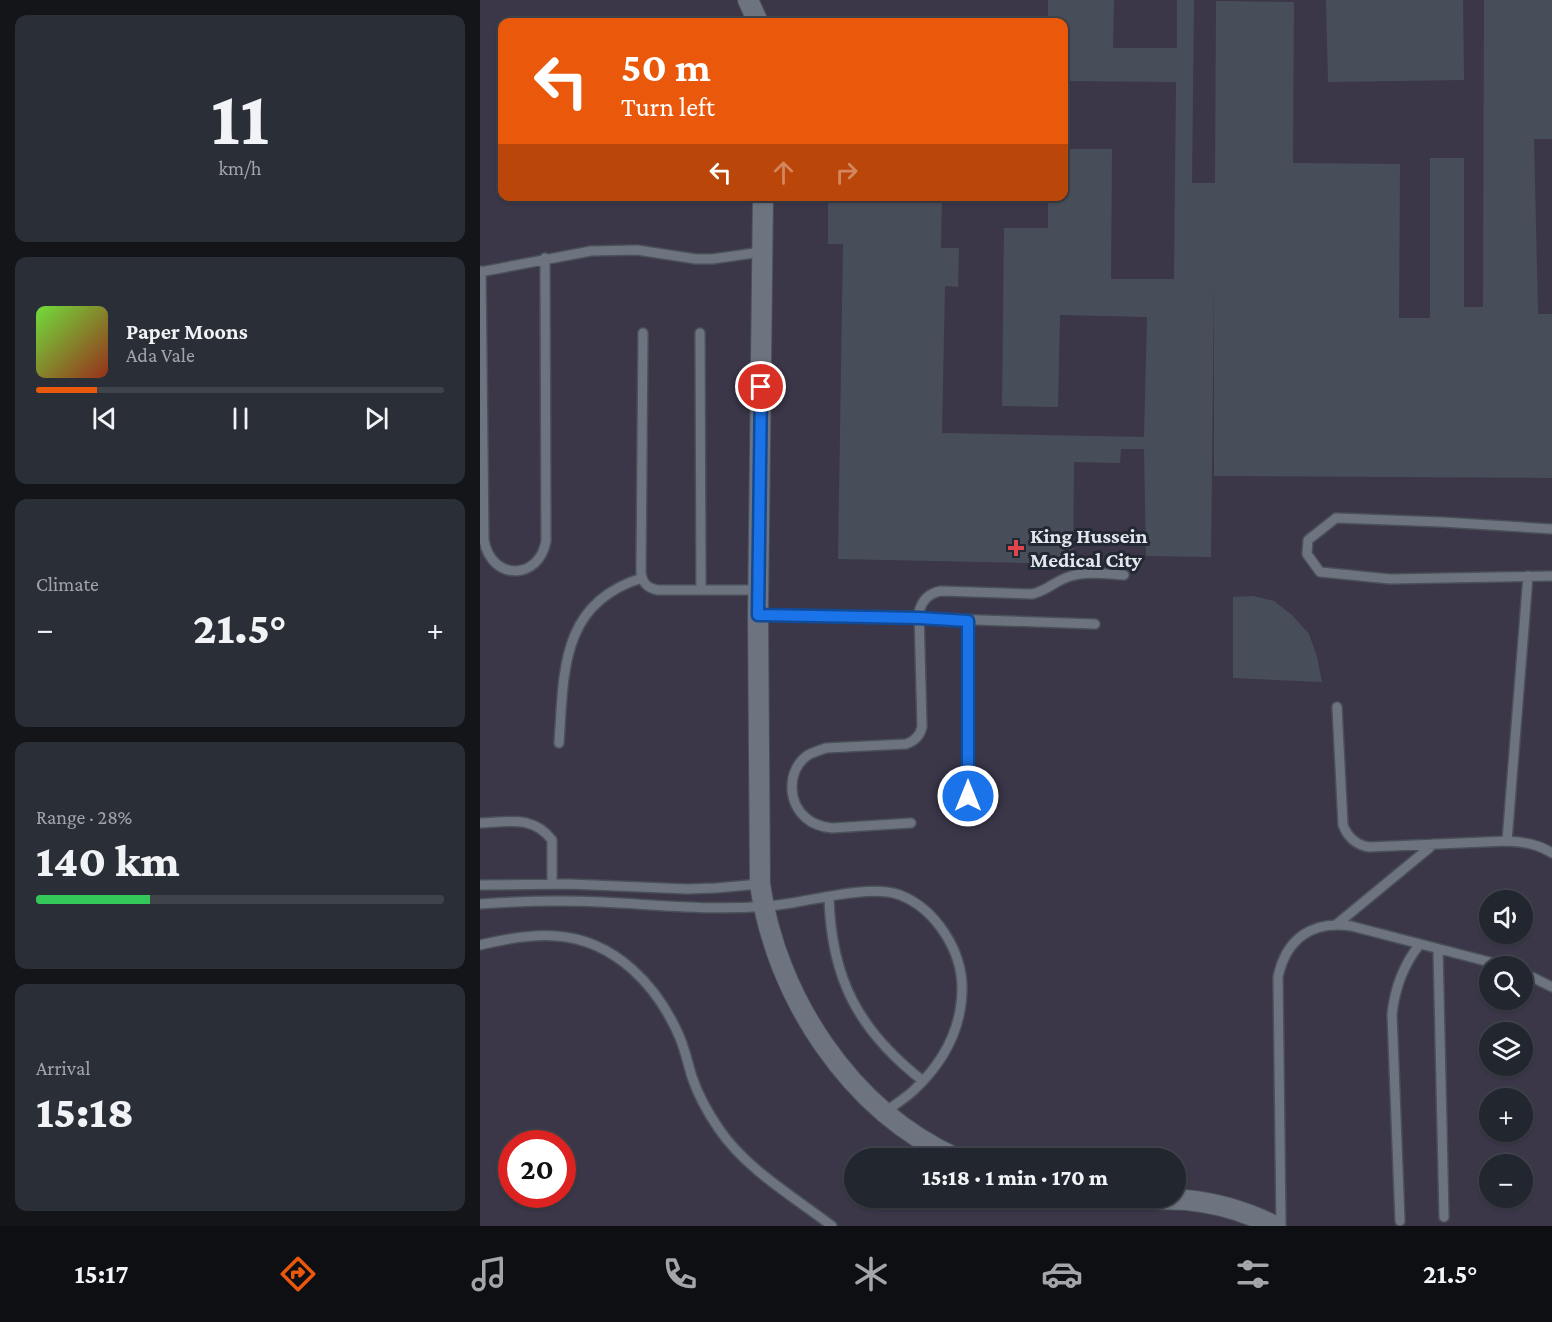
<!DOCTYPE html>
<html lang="en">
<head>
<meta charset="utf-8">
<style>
	:root { --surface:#22262e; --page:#2a2e36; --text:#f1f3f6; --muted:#a2a5aa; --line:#3f434a; --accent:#ea580c }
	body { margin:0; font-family:"Crimson Pro",serif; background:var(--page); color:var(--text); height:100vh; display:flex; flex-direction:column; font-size:22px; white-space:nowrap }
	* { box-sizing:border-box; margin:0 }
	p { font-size:20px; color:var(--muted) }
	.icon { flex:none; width:33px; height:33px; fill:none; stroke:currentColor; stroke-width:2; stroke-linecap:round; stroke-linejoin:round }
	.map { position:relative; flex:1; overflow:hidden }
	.sheet { display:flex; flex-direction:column; gap:15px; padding:15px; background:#131519; width:480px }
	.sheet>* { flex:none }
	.top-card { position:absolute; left:18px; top:18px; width:570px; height:183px; border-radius:12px; box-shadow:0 2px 4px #0004,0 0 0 2px var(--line); background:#ea580c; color:#fff; overflow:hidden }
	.controls { position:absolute; left:999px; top:890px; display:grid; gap:12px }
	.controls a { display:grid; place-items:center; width:54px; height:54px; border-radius:50%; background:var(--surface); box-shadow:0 2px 4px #0004,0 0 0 2px var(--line); font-size:30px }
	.speed { position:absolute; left:18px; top:1130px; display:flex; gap:12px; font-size:30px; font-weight:700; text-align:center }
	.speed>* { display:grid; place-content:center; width:78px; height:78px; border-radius:50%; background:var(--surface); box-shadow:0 2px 4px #0004,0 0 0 2px var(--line); line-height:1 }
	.speed .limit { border:9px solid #d22; background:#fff; color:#111 }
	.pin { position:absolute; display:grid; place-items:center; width:51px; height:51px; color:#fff; margin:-26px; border:3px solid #fff; border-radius:50%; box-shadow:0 2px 6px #0007 }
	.me { position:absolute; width:66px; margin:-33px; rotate:0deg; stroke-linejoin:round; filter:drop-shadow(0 0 4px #0008) }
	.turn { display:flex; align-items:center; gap:21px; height:126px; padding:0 24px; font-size:27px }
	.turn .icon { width:78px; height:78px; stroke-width:2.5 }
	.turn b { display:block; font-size:42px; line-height:51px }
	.lanes { display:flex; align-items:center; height:57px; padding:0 24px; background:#0003; justify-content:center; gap:30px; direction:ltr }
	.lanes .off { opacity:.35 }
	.big { font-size:45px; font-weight:800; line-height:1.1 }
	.sheet .widget { flex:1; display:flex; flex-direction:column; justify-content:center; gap:9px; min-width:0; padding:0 21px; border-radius:12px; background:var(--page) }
	.sheet .dial { align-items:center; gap:0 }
	.dial b { font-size:78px; line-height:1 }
	.song { display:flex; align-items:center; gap:18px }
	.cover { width:72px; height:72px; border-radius:9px; background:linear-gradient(135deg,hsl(100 70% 55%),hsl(10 70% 35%)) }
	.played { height:6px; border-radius:3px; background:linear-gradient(90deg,var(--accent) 15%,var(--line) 15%) }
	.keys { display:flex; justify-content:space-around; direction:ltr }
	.heat { display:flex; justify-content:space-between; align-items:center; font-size:33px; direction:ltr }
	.charge { height:9px; border-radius:4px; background:linear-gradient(90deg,#34c759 28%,var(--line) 0) }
	.trip { position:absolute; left:364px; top:1148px; width:342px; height:60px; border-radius:30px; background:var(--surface); box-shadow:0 2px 4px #0004,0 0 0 2px var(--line); font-weight:800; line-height:60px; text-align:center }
	.tabs { display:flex; height:96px; justify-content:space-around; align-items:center; background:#0e0f12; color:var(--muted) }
	.tabs .icon { width:42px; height:42px }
	.tabs .active { color:var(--accent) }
	.tabs b { font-size:27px; color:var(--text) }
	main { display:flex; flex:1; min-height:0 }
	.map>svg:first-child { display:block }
</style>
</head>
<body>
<main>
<section class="sheet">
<div class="widget dial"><b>11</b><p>km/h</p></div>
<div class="widget">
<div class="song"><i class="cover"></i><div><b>Paper Moons</b><p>Ada Vale</p></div></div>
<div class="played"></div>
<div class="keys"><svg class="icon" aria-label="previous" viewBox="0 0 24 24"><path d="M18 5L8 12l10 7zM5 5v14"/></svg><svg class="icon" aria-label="pause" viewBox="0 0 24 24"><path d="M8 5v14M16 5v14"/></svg><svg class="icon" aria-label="next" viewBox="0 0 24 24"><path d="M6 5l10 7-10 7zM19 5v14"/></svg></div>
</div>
<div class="widget"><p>Climate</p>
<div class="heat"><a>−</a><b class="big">21.5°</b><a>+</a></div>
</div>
<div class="widget"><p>Range · 28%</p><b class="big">140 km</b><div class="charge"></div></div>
<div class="widget"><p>Arrival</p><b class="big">15:18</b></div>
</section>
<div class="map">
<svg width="1072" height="1226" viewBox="0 0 1072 1226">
	<rect width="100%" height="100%" fill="#2d333d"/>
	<path fill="#3b3749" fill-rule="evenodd" d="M0 0H1072V1226H0ZM22 22H584V196H22ZM1010 900H1042V933H1010ZM1010 966H1042V999H1010ZM1010 1032H1042V1065H1010ZM1010 1098H1042V1131H1010ZM32 1143H82V1194H32ZM375 1158H696V1197H375ZM1010 1164H1042V1197H1010Z"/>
	<path fill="#484e59" d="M568 0H634L633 48H697V0H714L712 183H735L736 1 814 2 813 163 920 164 919 318H950V158H984V307H1003L1004 0H1072V139H1054L1058 314H1072V478L734 476V284L731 557 666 556 664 449H641L640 463 594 462 593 564 358 559 363 244H348V196H462L461 248H479L478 287 465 286 462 433 664 437 667 317 580 315 578 407 522 406 524 228H568V196H584V149H632L631 279H694L696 82 584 81V22H568Z
		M846 0H983L984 80 848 82Z
		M773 596 794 601 812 615 829 634 837 657 842 682 753 678V597Z"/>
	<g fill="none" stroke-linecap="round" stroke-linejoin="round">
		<g stroke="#4a5058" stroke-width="12">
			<path id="lane" d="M1 271 4 540C11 581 59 581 66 541L65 258
				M0 272 111 251 157 250 216 259H232L282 252
				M163 333 161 572C162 583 167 588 178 590H278
				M220 333 221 590
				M1072 529 962 522 856 518 828 540 827 554 840 572 910 579 1072 576
				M278 615 439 618 615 624
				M857 707 863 825C868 838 876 845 889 847L1027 841C1044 842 1058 844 1072 853
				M79 743C84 672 80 603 162 578
				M487 817 488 621
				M0 823C28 822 53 815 72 840V884
				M431 823 352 828C342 827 334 825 326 818 307 802 307 770 328 755 334 752 340 750 346 748L426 744C435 741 440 736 442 727L439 612C442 600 449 593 461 591L552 594C567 591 576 580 591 576 607 571 627 574 644 575
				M1027 841 1048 576
				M0 885 89 884 207 889 236 888 280 884
				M349 897C351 979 379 1031 443 1081
				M0 904C41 901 82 900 122 902 185 905 250 913 312 903 342 898 392 885 420 895 456 909 482 951 482 988 482 1029 462 1064 433 1091 424 1099 413 1106 404 1113
				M857 924 954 844
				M0 945C25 939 51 934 76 936 135 940 178 986 200 1038 205 1050 208 1064 212 1077 218 1095 228 1113 239 1129 266 1169 314 1197 352 1226
				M958 949 964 1217
				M1042 972 1072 987
				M920 1221 912 1014C915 987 923 965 940 944
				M801 1226 798 977C806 939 832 920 871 926L1025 966"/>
		</g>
		<g stroke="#4a5058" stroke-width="22">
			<path id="street" d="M268 0 278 22
				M283 196 278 615 280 884C296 997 370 1110 476 1158
				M628 1197C654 1200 680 1198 706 1200 738 1203 767 1212 795 1226"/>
		</g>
		<use href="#lane" stroke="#6d747f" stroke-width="9"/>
		<use href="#street" stroke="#6d747f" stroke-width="20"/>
	</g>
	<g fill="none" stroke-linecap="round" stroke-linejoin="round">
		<g stroke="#114b97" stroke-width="15">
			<path id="route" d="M281 387 278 615 439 618 488 621V796"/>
		</g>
		<use href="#route" stroke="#1a73e8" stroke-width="10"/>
	</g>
	<path fill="#e0444e" stroke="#232933" stroke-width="2" d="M533 539h6v6h6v6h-6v6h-6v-6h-6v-6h6z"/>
	<g text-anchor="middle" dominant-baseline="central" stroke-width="6" stroke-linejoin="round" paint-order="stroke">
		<g font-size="21" font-weight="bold" fill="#e2e6ed" stroke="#232933" text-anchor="start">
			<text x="550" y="536">King Hussein<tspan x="550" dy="24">Medical City</tspan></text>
		</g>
	</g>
</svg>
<div class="controls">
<a><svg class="icon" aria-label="sound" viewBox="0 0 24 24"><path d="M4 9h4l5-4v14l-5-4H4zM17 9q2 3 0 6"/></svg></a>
<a><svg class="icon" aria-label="search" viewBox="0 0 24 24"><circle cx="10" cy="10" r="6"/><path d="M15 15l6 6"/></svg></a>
<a><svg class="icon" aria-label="layers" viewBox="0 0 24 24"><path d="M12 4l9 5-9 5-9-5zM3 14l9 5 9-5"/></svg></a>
<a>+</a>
<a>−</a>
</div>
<div class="speed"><div class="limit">20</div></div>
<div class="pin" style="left:281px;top:387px;background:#d93025"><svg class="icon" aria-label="arrive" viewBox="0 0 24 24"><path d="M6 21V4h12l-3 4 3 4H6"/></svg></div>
<svg class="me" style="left:488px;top:796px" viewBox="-20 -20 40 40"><circle r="17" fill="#1a73e8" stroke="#fff" stroke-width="3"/><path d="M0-11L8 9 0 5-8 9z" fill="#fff"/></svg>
<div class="trip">15:18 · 1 min · 170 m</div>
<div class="top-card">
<div class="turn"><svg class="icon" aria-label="left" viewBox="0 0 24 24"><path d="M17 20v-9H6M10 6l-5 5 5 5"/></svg><div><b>50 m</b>Turn left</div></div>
<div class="lanes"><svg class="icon" aria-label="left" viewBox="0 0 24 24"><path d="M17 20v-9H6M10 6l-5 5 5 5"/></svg><svg class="icon off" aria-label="ahead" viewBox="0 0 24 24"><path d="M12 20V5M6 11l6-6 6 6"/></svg><svg class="icon off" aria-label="right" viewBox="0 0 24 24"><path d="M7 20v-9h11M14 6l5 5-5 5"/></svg></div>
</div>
</div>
</main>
<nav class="tabs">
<b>15:17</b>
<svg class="icon active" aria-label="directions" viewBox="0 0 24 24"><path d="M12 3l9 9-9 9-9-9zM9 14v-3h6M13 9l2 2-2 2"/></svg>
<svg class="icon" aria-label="music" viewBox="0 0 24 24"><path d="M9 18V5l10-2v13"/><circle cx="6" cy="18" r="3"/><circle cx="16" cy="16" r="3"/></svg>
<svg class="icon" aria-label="phone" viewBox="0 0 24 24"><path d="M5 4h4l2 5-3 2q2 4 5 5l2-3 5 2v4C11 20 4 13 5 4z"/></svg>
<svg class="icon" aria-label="climate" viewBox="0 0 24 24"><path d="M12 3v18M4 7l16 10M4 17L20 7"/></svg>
<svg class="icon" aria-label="car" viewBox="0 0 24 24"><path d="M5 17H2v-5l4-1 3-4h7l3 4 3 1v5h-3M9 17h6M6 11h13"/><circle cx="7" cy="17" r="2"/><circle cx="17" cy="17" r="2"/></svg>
<svg class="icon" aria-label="filters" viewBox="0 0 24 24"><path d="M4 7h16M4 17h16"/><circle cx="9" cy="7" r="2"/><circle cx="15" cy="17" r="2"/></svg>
<b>21.5°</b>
</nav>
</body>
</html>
